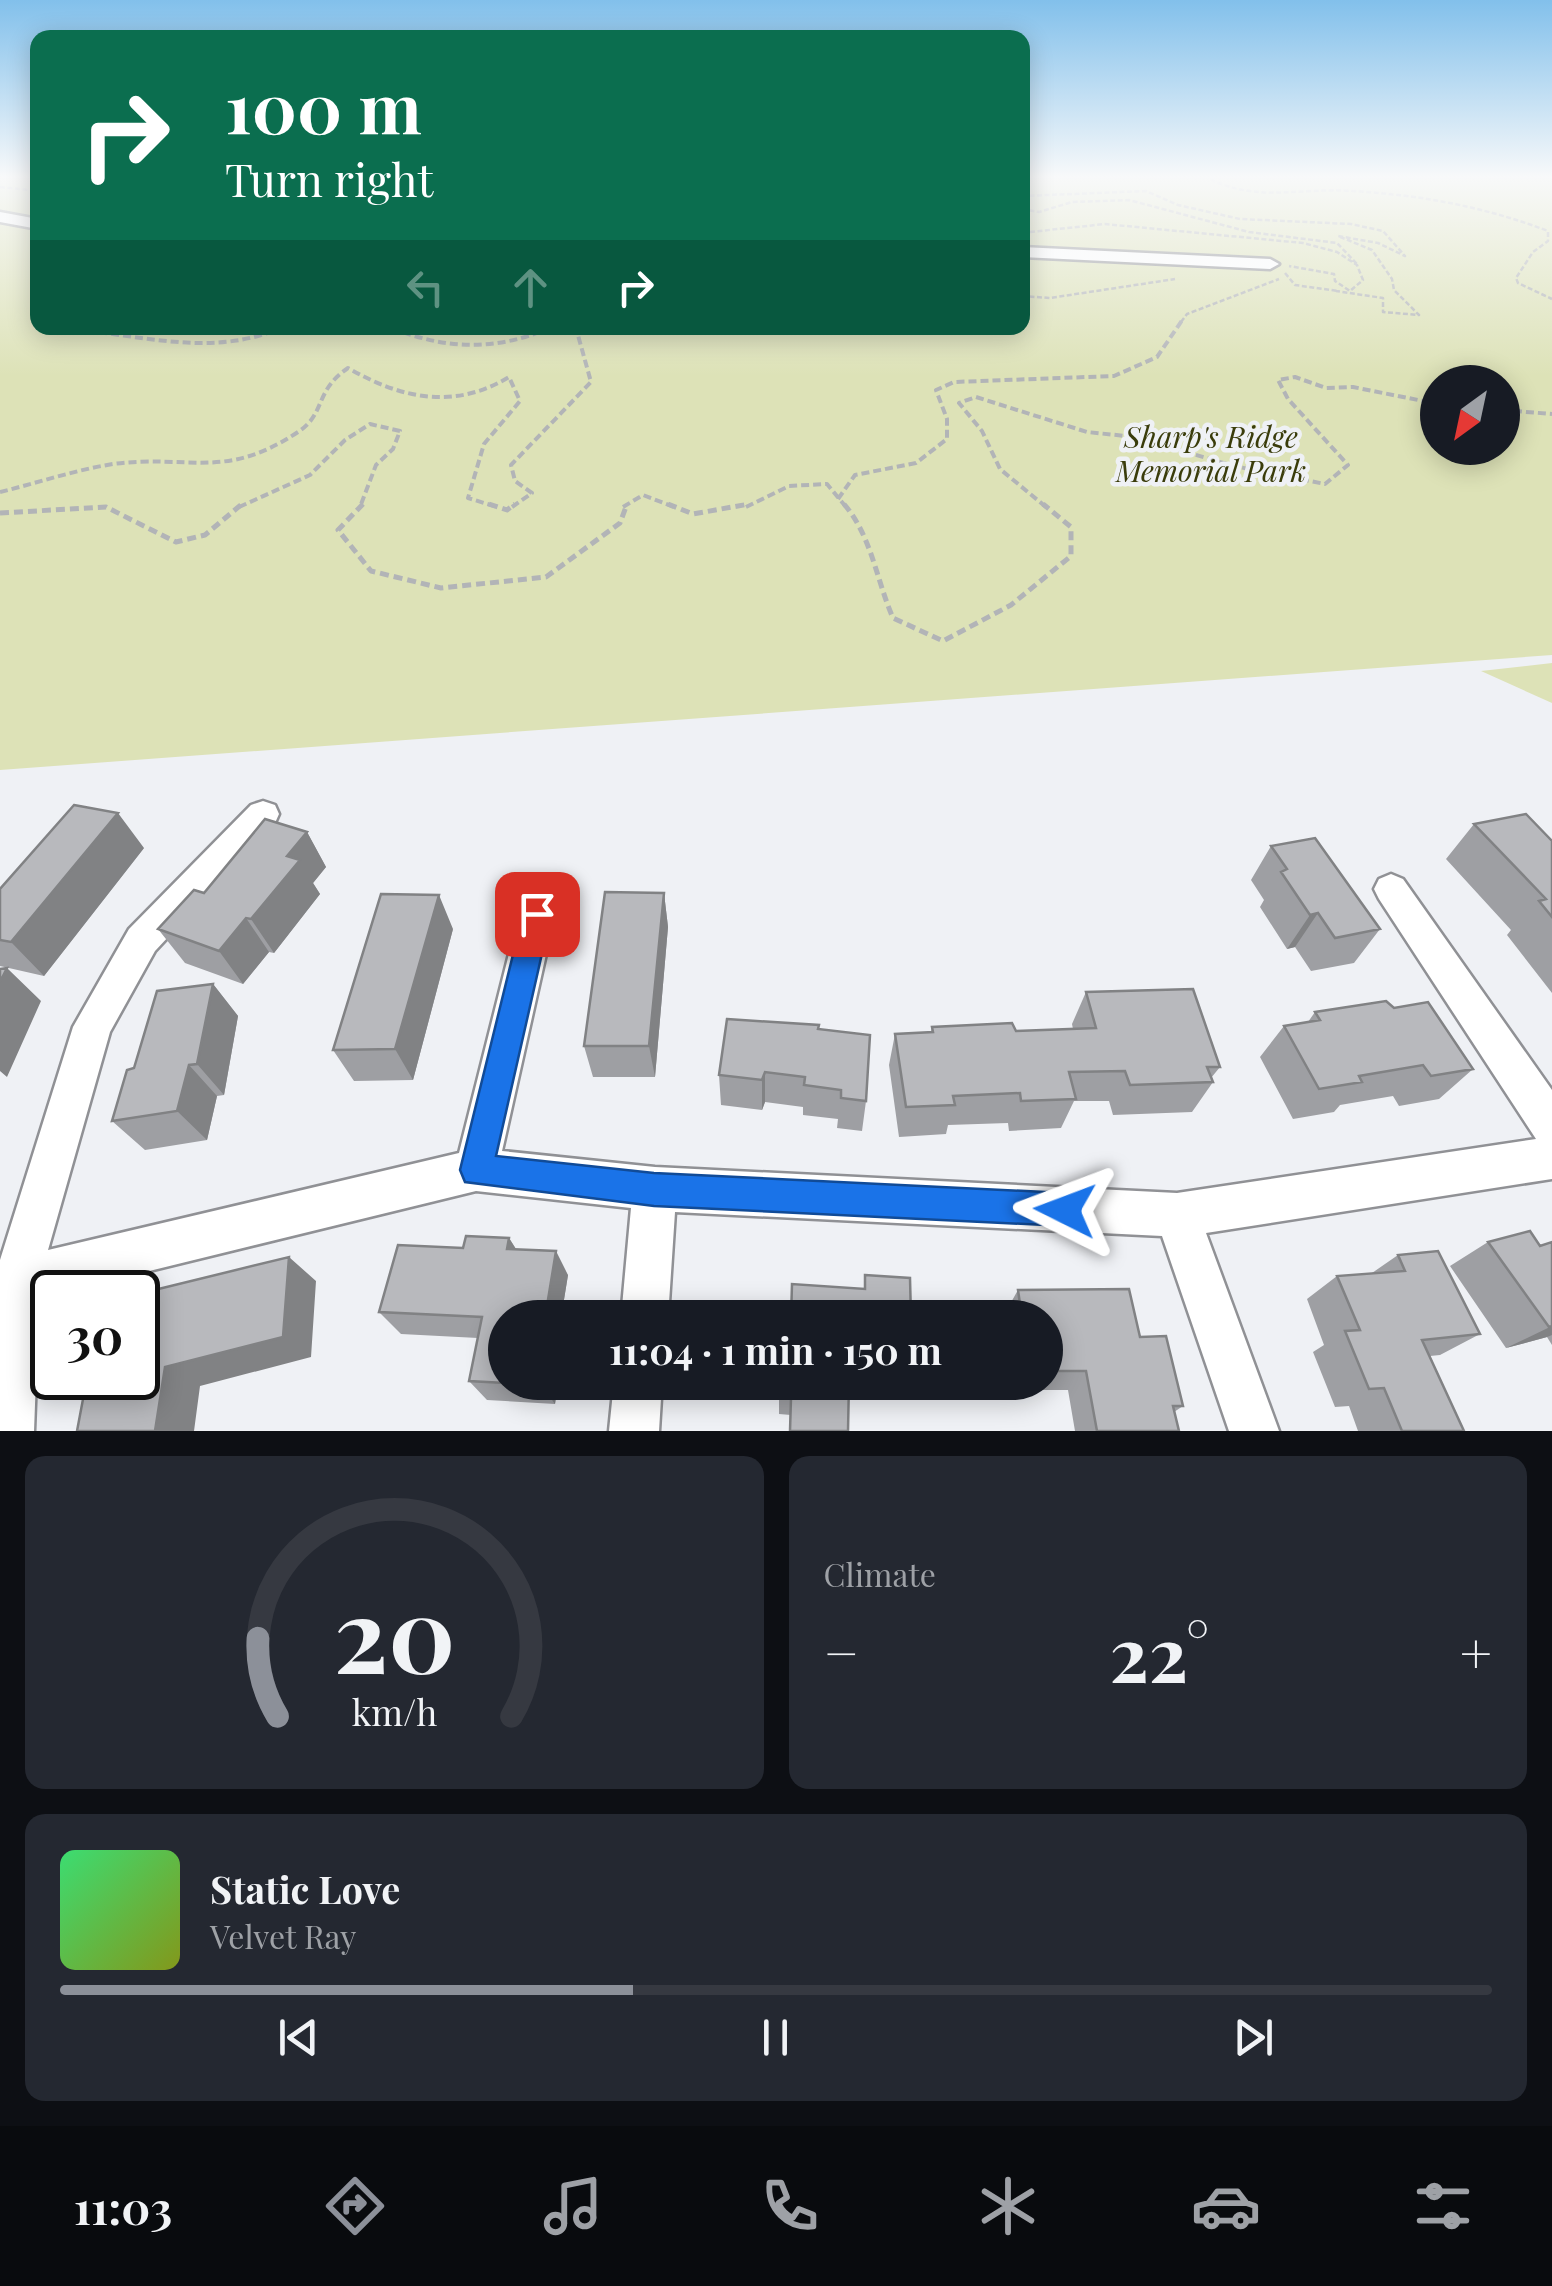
<!DOCTYPE html>
<html lang="en">
<head>
<meta charset="utf-8">
<style>
	:root { --surface:#171b24; --page:#242831; --text:#f1f3f6; --muted:#9ea1a6; --line:#363941; --accent:#8c9099 }
	body { margin:0; font-family:"Playfair Display",serif; background:var(--page); color:var(--text); height:100vh; display:flex; flex-direction:column; font-size:38px; white-space:nowrap }
	* { box-sizing:border-box; margin:0 }
	p { font-size:32px; color:var(--muted) }
	.icon { flex:none; width:55px; height:55px; fill:none; stroke:currentColor; stroke-width:2; stroke-linecap:round; stroke-linejoin:round }
	.map { position:relative; height:1431px; overflow:hidden }
	.panel { display:flex; flex-direction:column; gap:25px; padding:25px; background:#0d0f14; flex:1 }
	.panel>* { flex:none }
	.banner { position:absolute; left:30px; top:30px; width:1000px; height:305px; border-radius:20px; box-shadow:0 5px 25px #0003; background:#0b6e4f; color:#fff; overflow:hidden }
	.needle { width:65px; rotate:213deg }
	.fabs { position:absolute; left:1420px; top:365px; display:grid; gap:20px }
	.fabs a { display:grid; place-items:center; width:100px; height:100px; border-radius:50%; background:var(--surface); box-shadow:0 5px 25px #0003; font-size:50px }
	.speed { position:absolute; left:30px; top:1270px; display:flex; gap:20px; font-size:50px; font-weight:700; text-align:center }
	.speed>* { display:grid; place-content:center; width:130px; height:130px; border-radius:50%; background:var(--surface); box-shadow:0 5px 25px #0003; line-height:1 }
	.speed .limit { border:5px solid #111; border-radius:15px; background:#fff; color:#111 }
	.pin { position:absolute; display:grid; place-items:center; width:85px; height:85px; color:#fff; margin:-42px; border-radius:20px; box-shadow:0 5px 15px #0006 }
	.me { position:absolute; width:110px; margin:-55px; rotate:273deg; stroke-linejoin:round; filter:drop-shadow(0 0 8px #0008) }
	.turn { display:flex; align-items:center; gap:35px; height:210px; padding:0 30px; font-size:45px }
	.turn .icon { width:130px; height:130px; stroke-width:2.5 }
	.turn b { display:block; font-size:70px; line-height:85px }
	.lanes { display:flex; align-items:center; height:95px; padding:0 30px; background:#0003; justify-content:center; gap:50px; direction:ltr }
	.lanes .off { opacity:.35 }
	.big { font-size:75px; font-weight:700; line-height:1.1 }
	.panel .widget { flex:1; display:flex; flex-direction:column; justify-content:center; gap:15px; min-width:0; padding:0 35px; border-radius:20px; background:var(--page) }
	.panel .dial { align-items:center; gap:0 }
	.dial svg { height:260px; overflow:visible; fill:none; stroke:var(--line); stroke-width:7; stroke-linecap:round; text-anchor:middle }
	.dial text { fill:var(--text); stroke:none }
	.song { display:flex; align-items:center; gap:30px }
	.cover { width:120px; height:120px; border-radius:15px; background:linear-gradient(135deg,hsl(140 70% 55%),hsl(70 70% 35%)) }
	.played { height:10px; border-radius:5px; background:linear-gradient(90deg,var(--accent) 40%,var(--line) 40%) }
	.keys { display:flex; justify-content:space-around; direction:ltr }
	.heat { display:flex; justify-content:space-between; align-items:center; font-size:55px; direction:ltr }
	.panel .tiles { flex:1; display:grid; gap:25px; grid-template-columns:1fr 1fr }
	.widget:last-child { grid-column:span 2 }
	.trip { position:absolute; left:488px; top:1300px; width:575px; height:100px; border-radius:50px; background:var(--surface); box-shadow:0 5px 25px #0003; font-weight:700; line-height:100px; text-align:center }
	.tabs { display:flex; height:160px; justify-content:space-around; align-items:center; background:#090b0e; color:var(--muted) }
	.tabs .icon { width:70px; height:70px }
	.tabs .current { color:var(--accent) }
	.tabs b { font-size:45px; color:var(--text) }
	.map>svg:first-child { display:block }
</style>
</head>
<body>
<div class="map">
<svg width="1552" height="1431" viewBox="0 0 1552 1431">
	<rect width="100%" height="100%" fill="#eff1f5"/>
	<path fill="#dde2b7" fill-rule="evenodd" d="M0 176H37L38 328H1022L1023 176H1552V655L0 770ZM1438 382H1502V448H1438Z
		M1552 663V703L1481 671Z"/>
	<g fill="none" stroke-linecap="round" stroke-linejoin="round">
		<g stroke="#909195" stroke-width="5">
			<path id="street" d="M0 212 38 219V229L0 222Z
				M1022 247 1270 259 1279 264 1270 269 1022 257Z
				M263 801 275 805 279 814 275 823 155 951 110 1032 48 1250 459 1153 519 914 524 903 537 899 550 903 555 914 502 1151 655 1167 1177 1193 1536 1139 1379 899 1374 889 1379 879 1391 874 1403 879 1552 1090V1179L1206 1233 1279 1431H1229L1162 1236 675 1212 668 1318H621L631 1208 476 1191 39 1298 34 1431H0V1260L73 1027 129 929 251 805Z
				M614 1382H662L659 1431H609Z"/>
		</g>
		<path stroke="#b2b4b7" stroke-width="2.5" stroke-dasharray="5 2.5" stroke-linecap="butt" d="M1204 176C1255 204 1298 187 1353 191 1421 195 1485 207 1548 231V241L1533 252 1516 278 1518 283 1552 299
			M0 187 38 191
			M1022 196 1146 191 1178 205 1240 219 1351 224 1383 231 1405 256 1378 243 1338 236 1372 250 1392 279 1394 290 1419 315 1383 312V298L1336 291
			M1022 209 1039 212 1072 202 1129 200 1249 232 1337 243 1357 264
			M1030 232 1105 224 1303 243 1337 252 1357 265 1363 280 1350 291 1335 281 1334 274 1289 266
			M1285 273 1295 285 1338 291
			M1022 296 1050 298 1175 279
			M1181 322 1187 314 1279 279"/>
		<path stroke="#b2b4b7" stroke-width="4" stroke-dasharray="8 4" stroke-linecap="butt" d="M102 328 105 333C165 341 223 353 280 328
			M392 328C447 350 495 351 550 328
			M1502 410 1552 414
			M0 492C37 483 75 470 113 464 189 454 224 481 298 432 326 414 314 391 348 368 402 399 454 410 509 377L520 401 484 444 468 498 497 507
			M838 499 855 475 916 463 947 439V419L936 390 954 382 1114 376 1157 357 1183 319
			M239 507 310 475 345 440 370 424 400 431 393 449 376 465 360 507
			M512 507 532 493 515 481 511 465 591 382 576 328
			M623 507 643 495 674 507
			M746 507 789 486 827 484 846 507
			M1046 507 1000 469 982 431 959 403 976 397 1087 432 1135 437 1234 466 1325 484 1348 465 1288 399 1278 380 1295 377 1326 388 1353 387 1438 404"/>
		<path stroke="#b2b4b7" stroke-width="5" stroke-dasharray="9 5" stroke-linecap="butt" d="M363 504 338 530 371 571 441 588 546 577 620 523 627 504
			M489 504 507 510 515 504
			M668 504 693 514 749 504
			M844 504C872 537 876 579 893 618L943 641 1011 605 1071 556V527L1043 504
			M0 513 106 507 176 542 205 535 242 504"/>
		<use href="#street" fill="#fff" fill-rule="evenodd"/>
	</g>
	<path fill="#9e9fa3" d="M1474 824 1552 841V993L1507 935 1511 930 1446 859Z
		M307 832 326 867 313 883 320 894 274 953 269 952 243 984 185 963 158 929 204 893Z
		M1271 846 1380 929 1354 963 1311 971 1295 947 1287 949 1260 907 1264 900 1251 880Z
		M144 848 44 976 0 966V889Z
		M664 893 668 927 655 1077H593L584 1046Z
		M453 929 413 1080 354 1081 333 1050Z
		M213 984 238 1016 224 1095 217 1096 207 1140 145 1150 112 1121 134 1068Z
		M1086 992 1220 1067 1211 1078 1213 1082 1192 1112 1113 1115 1109 1101H1074L1061 1128 1009 1131 1008 1123 948 1125 946 1134 899 1137 889 1065 895 1034 931 1032 932 1027 1016 1031 1073 1029 1072 1024Z
		M1315 1012 1473 1069 1439 1099 1399 1106 1393 1096 1340 1105 1334 1112 1293 1119 1260 1057 1284 1026 1308 1022Z
		M819 1029 866 1101 862 1131 837 1128 838 1119 803 1115V1107L765 1102 762 1110 721 1105 719 1075Z
		M509 1238 516 1249 568 1275 561 1318H505L558 1382 555 1404 487 1400 469 1381 478 1338 401 1334 379 1312 463 1248Z
		M1488 1242 1540 1246 1552 1242V1345L1547 1337 1506 1348 1450 1266Z
		M1398 1255 1480 1334 1440 1355 1430 1356 1464 1431H1358L1349 1406 1335 1407 1313 1352 1324 1345 1307 1299 1337 1276 1372 1273Z
		M1018 1290 1140 1337 1183 1406 1174 1412 1179 1431H1075L1068 1390H1017L1015 1382H1045V1318H1005V1313Z
		M779 1382H849L791 1415 779 1414Z"/>
	<path fill="#818284" d="M118 813 144 848 44 976 11 942Z
		M307 832 326 867 313 883 320 894 274 953 251 919 287 856Z
		M664 893 668 927 655 1077 649 1046Z
		M439 895 453 929 413 1080 395 1049Z
		M1318 913 1295 947 1287 949 1310 915Z
		M246 918 269 952 243 984 219 951Z
		M7 968 41 1001 7 1077 0 1071V982Z
		M213 984 238 1016 224 1095 197 1064Z
		M189 1065 217 1096 207 1140 177 1111Z
		M765 1072V1102L762 1110V1080Z
		M509 1238 524 1262 507 1249Z
		M556 1251 568 1275 561 1318H545Z
		M289 1257 316 1281 311 1357 200 1386 194 1431H155L165 1367Z
		M1552 1326V1335L1547 1337 1506 1348Z
		M542 1382H558L555 1404 541 1385Z"/>
	<path fill="#b8b9bd" stroke="#818284" stroke-width="2.5" d="M74 805 118 813 11 942 0 940V889Z
		M1526 814 1552 841V917L1539 901 1546 899 1474 824Z
		M265 819 307 832 287 856 300 860 251 919 246 918 219 951 158 929 194 890 204 893Z
		M1315 838 1380 929 1335 938 1318 913 1310 915 1281 872 1287 869 1271 846Z
		M605 892 664 893 649 1046H584Z
		M381 894 439 895 395 1049 333 1050Z
		M7 968 0 982V969Z
		M213 984 197 1064 189 1065 177 1111 112 1121 127 1070 134 1068 157 991Z
		M1193 989 1220 1067H1207L1213 1082 1130 1085 1125 1071 1069 1072 1076 1099 1021 1101 1020 1093 953 1096 955 1105 906 1107 895 1034 933 1032 932 1027 1012 1023 1016 1031 1096 1028 1086 992Z
		M1386 1001 1394 1008 1428 1002 1473 1069 1431 1076 1423 1065 1359 1076 1362 1082 1319 1089 1284 1026 1320 1020 1315 1012Z
		M727 1019 819 1025 818 1029 870 1035 866 1101 841 1098V1090L804 1085 805 1077 765 1072 762 1080 719 1075Z
		M1530 1231 1540 1246 1552 1242V1326L1549 1327 1488 1242Z
		M466 1236 509 1238 507 1249 556 1251 545 1318H505V1382H542L541 1385 469 1381 482 1317 379 1312 398 1245 463 1248Z
		M1438 1251 1480 1334 1422 1340 1464 1431H1402L1384 1388 1369 1389 1345 1331 1360 1330 1337 1276 1405 1271 1398 1255Z
		M289 1257 283 1337 165 1367 155 1431H77L87 1378H138V1294Z
		M865 1275 910 1278 911 1318H791L792 1284 865 1289Z
		M1129 1289 1140 1337 1166 1336 1183 1406H1173L1179 1431H1097L1086 1371H1045V1318H1022L1018 1290Z
		M779 1382H849L848 1431H790L791 1398 779 1396Z"/>
	<linearGradient id="sky" x2="0" y2="1"><stop stop-color="#82c0eb"/><stop offset="0.47" stop-color="#f8f9fa"/><stop offset="1" stop-color="#f8f9fa" stop-opacity="0"/></linearGradient>
	<rect width="1552" height="376" fill="url(#sky)"/>
	<path fill="#1a73e8" stroke="#114b97" stroke-width="2.5" d="M537 902 547 906 551 914 496 1156 654 1173 1065 1193 1077 1198 1082 1210 1077 1221 1065 1226 654 1206 465 1182 460 1170 523 914 527 906Z"/>
	<g text-anchor="middle" dominant-baseline="central" stroke-width="9" stroke-linejoin="round" paint-order="stroke">
		<g font-size="30" font-style="italic" fill="#3a3c0b" stroke="#eff1f5">
			<text x="1211" y="436">Sharp's Ridge<tspan x="1211" dy="34">Memorial Park</tspan></text>
		</g>
	</g>
</svg>
<div class="fabs">
<a><svg class="needle" viewBox="-14 -14 28 28"><path d="M0-13l5 13h-10z" fill="#e53935"/><path d="M0 13l5-13h-10z" fill="#9ea1a6"/></svg></a>
</div>
<div class="speed"><div class="limit">30</div></div>
<div class="pin" style="left:537px;top:914px;background:#d93025"><svg class="icon" aria-label="arrive" viewBox="0 0 24 24"><path d="M6 21V4h12l-3 4 3 4H6"/></svg></div>
<svg class="me" style="left:1065px;top:1210px" viewBox="-20 -20 40 40"><path d="M0-17L14 15 0 8-14 15z" fill="#1a73e8" stroke="#fff" stroke-width="4"/></svg>
<div class="trip">11:04 · 1 min · 150 m</div>
<div class="banner">
<div class="turn"><svg class="icon" aria-label="right" viewBox="0 0 24 24"><path d="M7 20v-9h11M14 6l5 5-5 5"/></svg><div><b>100 m</b>Turn right</div></div>
<div class="lanes"><svg class="icon off" aria-label="left" viewBox="0 0 24 24"><path d="M17 20v-9H6M10 6l-5 5 5 5"/></svg><svg class="icon off" aria-label="ahead" viewBox="0 0 24 24"><path d="M12 20V5M6 11l6-6 6 6"/></svg><svg class="icon" aria-label="right" viewBox="0 0 24 24"><path d="M7 20v-9h11M14 6l5 5-5 5"/></svg></div>
</div>
</div>
<section class="panel">
<div class="tiles">
<div class="widget dial"><svg viewBox="0 0 100 80">
<path d="M14 69A42 42 0 1 1 86 69"/>
<path d="M14 69A42 42 0 0 1 8 45" stroke="#8c9099"/>
<text x="50" y="56" font-size="32" font-weight="700">20</text>
<text x="50" y="72" font-size="11">km/h</text>
</svg></div>
<div class="widget"><p>Climate</p>
<div class="heat"><a>−</a><b class="big">22°</b><a>+</a></div>
</div>
<div class="widget">
<div class="song"><i class="cover"></i><div><b>Static Love</b><p>Velvet Ray</p></div></div>
<div class="played"></div>
<div class="keys"><svg class="icon" aria-label="previous" viewBox="0 0 24 24"><path d="M18 5L8 12l10 7zM5 5v14"/></svg><svg class="icon" aria-label="pause" viewBox="0 0 24 24"><path d="M8 5v14M16 5v14"/></svg><svg class="icon" aria-label="next" viewBox="0 0 24 24"><path d="M6 5l10 7-10 7zM19 5v14"/></svg></div>
</div>
</div>
</section>
<nav class="tabs">
<b>11:03</b>
<svg class="icon current" aria-label="directions" viewBox="0 0 24 24"><path d="M12 3l9 9-9 9-9-9zM9 14v-3h6M13 9l2 2-2 2"/></svg>
<svg class="icon" aria-label="music" viewBox="0 0 24 24"><path d="M9 18V5l10-2v13"/><circle cx="6" cy="18" r="3"/><circle cx="16" cy="16" r="3"/></svg>
<svg class="icon" aria-label="phone" viewBox="0 0 24 24"><path d="M5 4h4l2 5-3 2q2 4 5 5l2-3 5 2v4C11 20 4 13 5 4z"/></svg>
<svg class="icon" aria-label="climate" viewBox="0 0 24 24"><path d="M12 3v18M4 7l16 10M4 17L20 7"/></svg>
<svg class="icon" aria-label="car" viewBox="0 0 24 24"><path d="M5 17H2v-5l4-1 3-4h7l3 4 3 1v5h-3M9 17h6M6 11h13"/><circle cx="7" cy="17" r="2"/><circle cx="17" cy="17" r="2"/></svg>
<svg class="icon" aria-label="filters" viewBox="0 0 24 24"><path d="M4 7h16M4 17h16"/><circle cx="9" cy="7" r="2"/><circle cx="15" cy="17" r="2"/></svg>
</nav>
</body>
</html>
